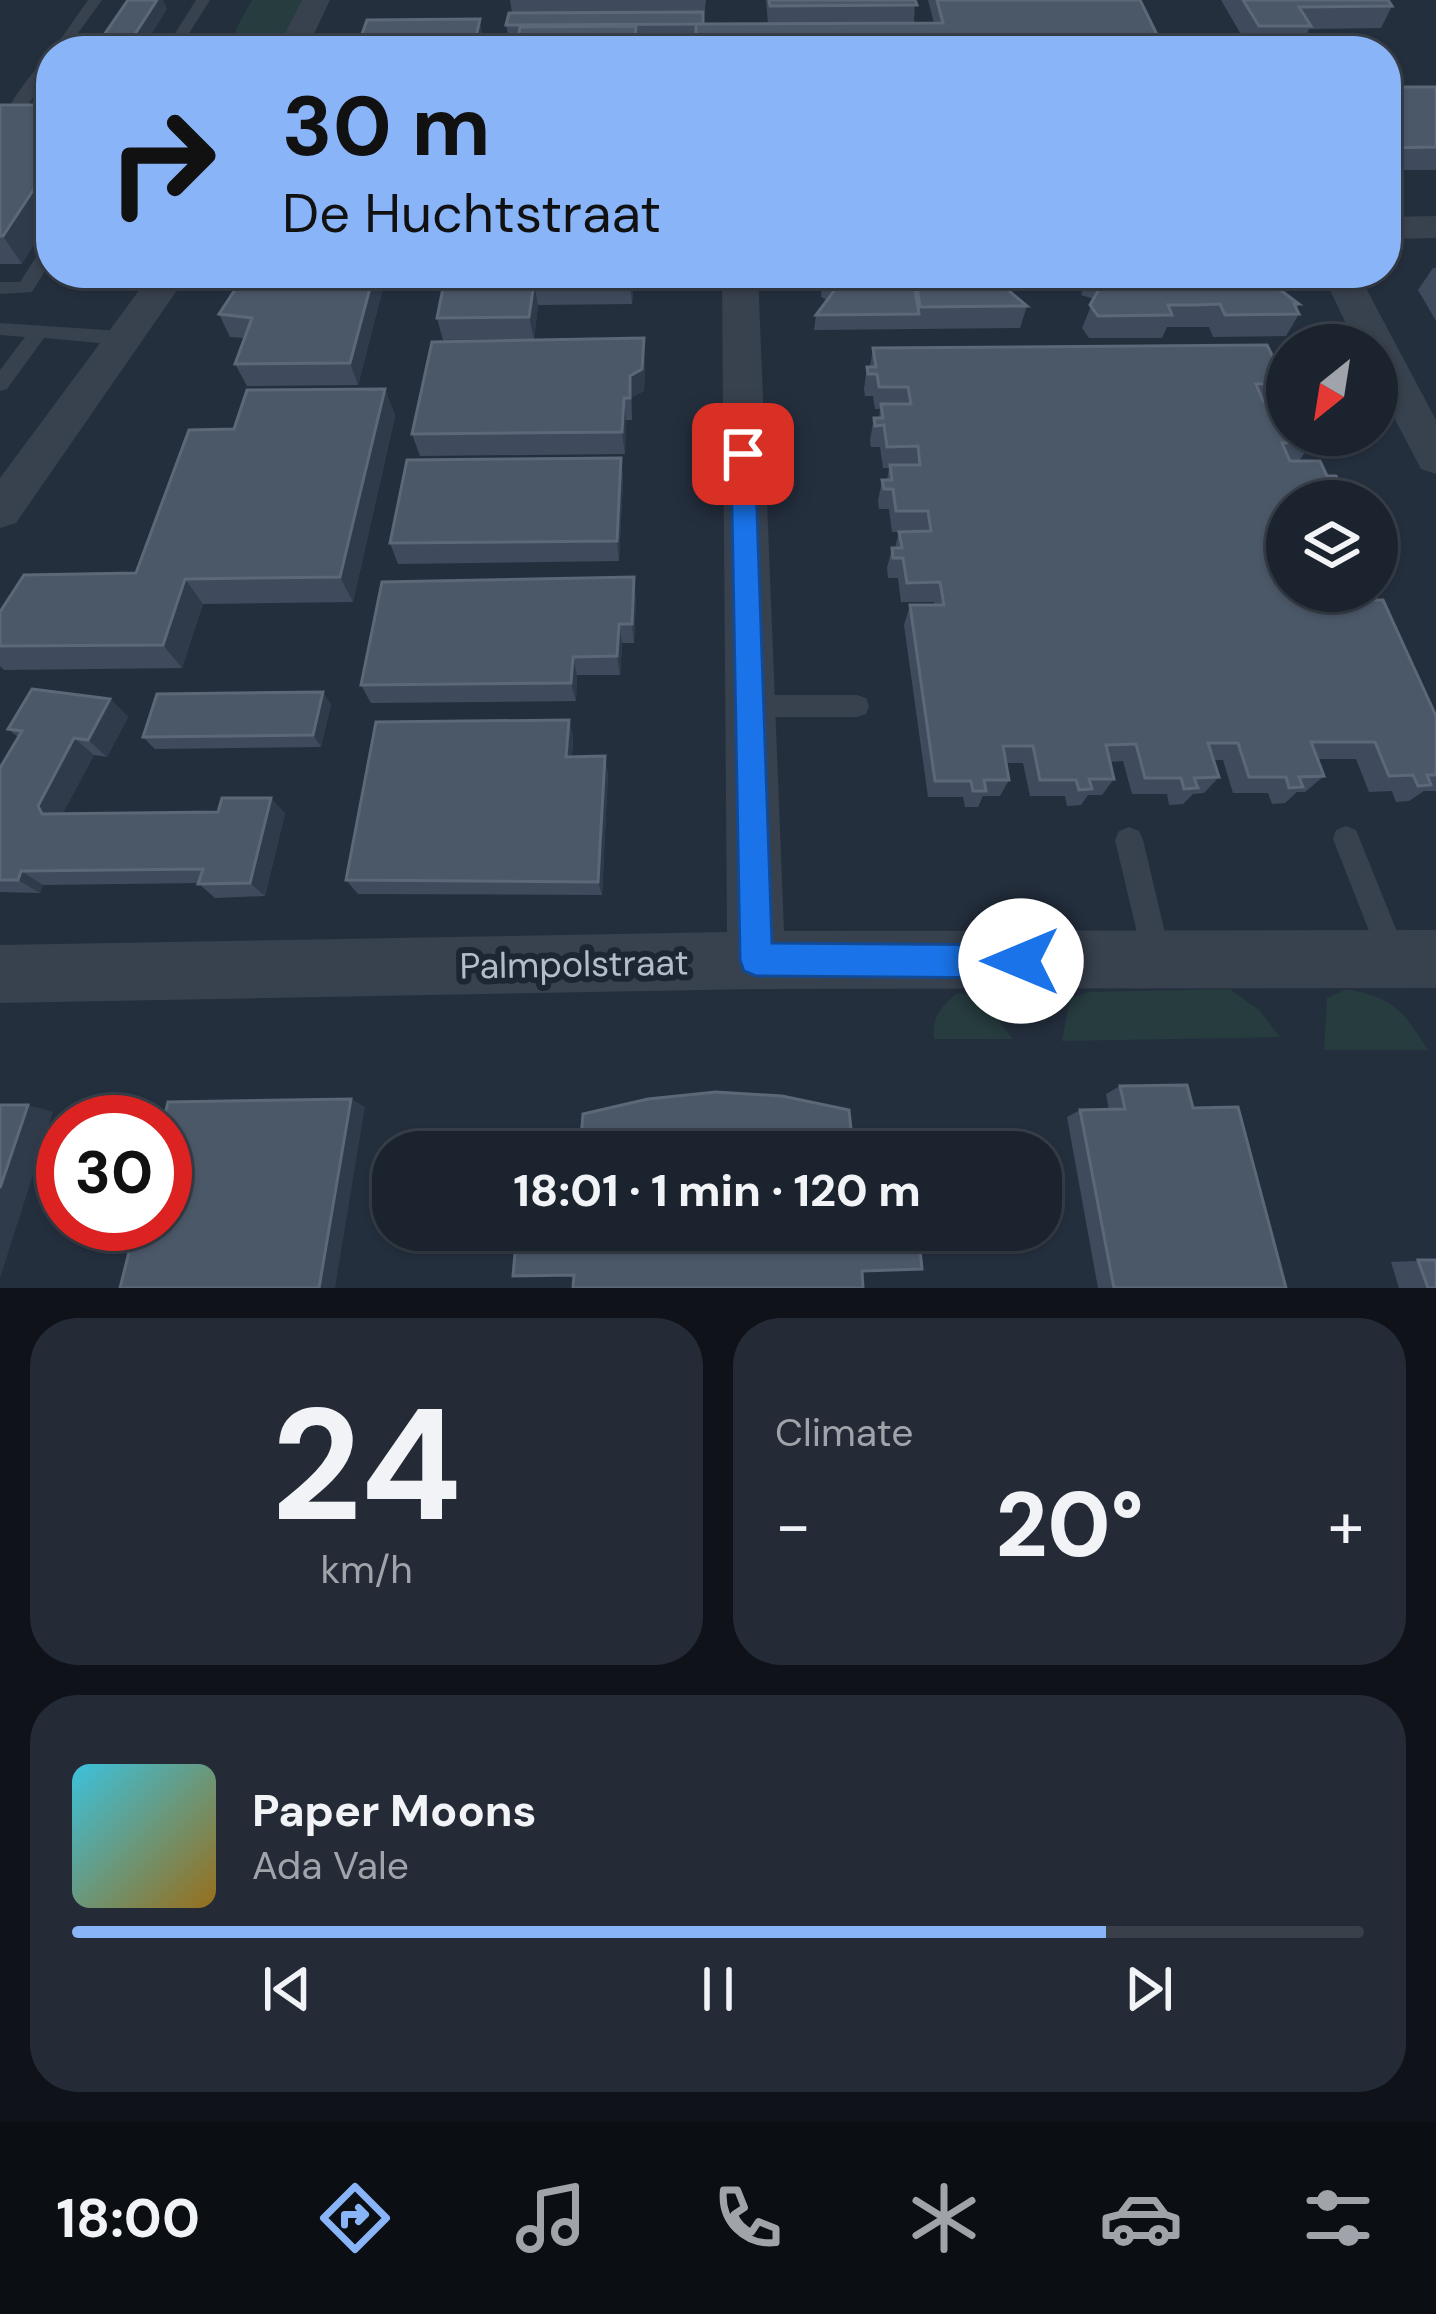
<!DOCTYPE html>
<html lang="en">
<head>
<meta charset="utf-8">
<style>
	:root { --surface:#1b232e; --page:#242b36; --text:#f1f3f6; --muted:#a0a4aa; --line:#39404a; --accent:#8ab4f8 }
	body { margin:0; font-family:"DM Sans",sans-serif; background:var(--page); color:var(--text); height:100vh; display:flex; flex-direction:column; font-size:45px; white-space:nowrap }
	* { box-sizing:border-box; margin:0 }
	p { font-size:39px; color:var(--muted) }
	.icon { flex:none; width:66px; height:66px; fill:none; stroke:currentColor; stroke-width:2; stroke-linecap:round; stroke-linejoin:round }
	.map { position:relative; height:1288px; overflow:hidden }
	.details { display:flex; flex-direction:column; gap:30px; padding:30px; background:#0f1319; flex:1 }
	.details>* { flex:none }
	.hud { position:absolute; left:36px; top:36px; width:1365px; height:252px; border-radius:48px; box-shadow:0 3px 9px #0004,0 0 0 3px var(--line); background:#8ab4f8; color:#111; overflow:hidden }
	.needle { width:78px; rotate:210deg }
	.buttons { position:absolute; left:1266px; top:324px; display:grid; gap:24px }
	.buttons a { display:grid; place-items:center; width:132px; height:132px; border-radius:50%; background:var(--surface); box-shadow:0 3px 9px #0004,0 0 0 3px var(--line); font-size:60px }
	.speed { position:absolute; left:36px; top:1095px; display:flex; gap:24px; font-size:60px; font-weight:700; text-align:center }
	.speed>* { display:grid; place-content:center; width:156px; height:156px; border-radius:50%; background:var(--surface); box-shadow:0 3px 9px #0004,0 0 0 3px var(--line); line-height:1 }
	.speed .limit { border:18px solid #d22; background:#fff; color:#111 }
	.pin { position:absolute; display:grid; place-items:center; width:102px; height:102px; color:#fff; margin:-51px; border-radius:24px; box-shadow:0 6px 18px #0006 }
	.me { position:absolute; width:132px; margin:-66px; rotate:270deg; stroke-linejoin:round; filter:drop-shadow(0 0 9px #0008) }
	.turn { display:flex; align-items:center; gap:42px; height:252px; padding:0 48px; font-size:54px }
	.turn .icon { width:156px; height:156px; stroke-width:2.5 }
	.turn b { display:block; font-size:84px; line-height:102px }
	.big { font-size:90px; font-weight:800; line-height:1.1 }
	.details .tile { flex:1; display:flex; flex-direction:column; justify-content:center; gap:18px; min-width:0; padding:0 42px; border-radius:48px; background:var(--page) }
	.details .dial { align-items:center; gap:0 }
	.dial b { font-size:156px; line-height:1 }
	.song { display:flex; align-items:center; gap:36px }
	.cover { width:144px; height:144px; border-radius:18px; background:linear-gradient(135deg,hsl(190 70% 55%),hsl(40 70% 35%)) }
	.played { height:12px; border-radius:6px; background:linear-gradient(90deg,var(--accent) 80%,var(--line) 80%) }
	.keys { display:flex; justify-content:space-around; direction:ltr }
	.heat { display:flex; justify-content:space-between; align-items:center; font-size:66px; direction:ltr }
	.details .tiles { flex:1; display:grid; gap:30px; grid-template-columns:1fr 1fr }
	.tile:last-child { grid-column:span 2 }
	.trip { position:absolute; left:372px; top:1131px; width:690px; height:120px; border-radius:48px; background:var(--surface); box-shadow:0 3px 9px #0004,0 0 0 3px var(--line); font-weight:800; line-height:120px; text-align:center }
	.dock { display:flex; height:192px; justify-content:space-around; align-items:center; background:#0b0e12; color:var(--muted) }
	.dock .icon { width:84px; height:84px }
	.dock .active { color:var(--accent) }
	.dock b { font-size:54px; color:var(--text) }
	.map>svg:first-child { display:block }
</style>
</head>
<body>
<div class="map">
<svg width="1436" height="1288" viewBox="0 0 1436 1288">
	<rect width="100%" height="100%" fill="#242f3e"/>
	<path fill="#263c3f" d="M252 0H302L277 51H224Z
		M1230 989 1260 1011 1280 1037 1062 1041 1070 999 1088 992Z
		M1346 989C1395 998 1402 1010 1428 1050H1324L1327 998Z
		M957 993 980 996 1013 1039H934C931 1018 941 1007 957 993Z"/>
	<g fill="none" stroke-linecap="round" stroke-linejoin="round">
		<path fill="#38414e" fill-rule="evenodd" d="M88 0H102L65 51 51 53Z
			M196 0H210L178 51H164Z
			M51 54C51 70 13 136 0 144 0 108 25 84 46 56Z
			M51 241V261L32 292 0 294V282H20L45 243Z
			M0 323 121 331 131 338 121 345 44 338 7 389 0 391V370L25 337 0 335Z
			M751 695H857L866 698 869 706 866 714 857 717H751L742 714 739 706 742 698Z
			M1346 826 1356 830 1408 959 1404 969 1394 973 1384 969 1333 839 1336 830Z
			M1129 827 1139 831 1143 840 1171 958 1167 968 1157 972 1147 968 1143 958 1115 840 1119 831Z"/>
		<path fill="#38414e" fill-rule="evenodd" d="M302 0H330L306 51H276Z
			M1436 216V238L1386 239V217Z
			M152 273H189L16 523 0 528V478Z
			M722 273H758L784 931 1436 930V988L756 989 0 1003V945L727 932Z
			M1322 273H1358L1436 420V474L1421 469 1377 385V345H1356Z"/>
	</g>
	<path fill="#3f4b5c" d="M510 0H706L703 24H768L766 0H915L914 23H934L928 0H1140L1165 51 696 39 509 40 506 25 512 13Z
		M1221 0H1388L1392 6 1381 28 1309 29 1301 48H1249Z
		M1386 87H1436V170H1386Z
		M0 105 22 264H0Z
		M1433 268H1436V321L1418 290Z
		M223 273H376L382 292 358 385 247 386 235 364 245 338 230 337 219 314 236 289 230 288Z
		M446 273H634L632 304 538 305 534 339 443 340 437 318Z
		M832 273H1007L1004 286 1027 306 1020 328 814 330 816 315 827 300 821 297 822 282Z
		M1089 273 1268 281 1299 304 1296 309 1299 314 1286 336 1213 337 1209 327H1167L1162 338H1089L1082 328 1094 299 1081 295Z
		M873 348 1276 363 1287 369 1283 379 1285 383 1274 401 1312 442 1299 461 1340 484 1334 492 1287 501V591H1362L1356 598H1349L1436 716V791H1424L1409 801 1396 802 1392 791 1369 792 1356 759H1317L1324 776 1305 792H1297L1285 803 1272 804 1268 793H1233L1223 760H1214L1219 777 1204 793 1193 794 1183 804 1169 805 1167 794H1132L1123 761 1110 762 1114 779 1102 795H1088L1081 805 1067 806 1065 796H1030L1023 763H1006L1009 780 1000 796H983L978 807H965L963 797H928L904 625 910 605H935L934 602H901L898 578H888L887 568 892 548H895L899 532H892L889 509H879L878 501 882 480H887L889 468H883L880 447H871L870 440 874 418H879L880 409H875L873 396H865L864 389 867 367H870Z
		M645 360 644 391 632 397V420H626L625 454 420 456 412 434Z
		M385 389 395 416 353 602 203 604 182 668 4 670 0 666V612L136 573 234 429Z
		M621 458 623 479 619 561 398 564 390 543Z
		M636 597 634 643H622L620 675H577L576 701 371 703 361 685Z
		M110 699 128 717 107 757 94 755 62 814 285 813 265 896 215 898 198 883 43 885 40 893 0 892V768L18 737 8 729Z
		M331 704 321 747 155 749 143 737Z
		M569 720 573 737 572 757 608 773 602 895 358 894 346 880Z
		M1120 1086 1193 1108 1286 1288H1098L1067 1117 1080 1110H1109L1106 1094Z
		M1436 1260V1288H1399L1391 1262Z"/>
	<path fill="#2f3b4b" d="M157 0H163L167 9 141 51H124Z
		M480 19 484 42 482 51H473Z
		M51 163V218L22 264 3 236Z
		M374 273H376L382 292 358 385 350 363Z
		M631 273H634L632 304 630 282Z
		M1007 273 1001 295 995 279Z
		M534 283 538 305 534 339 529 317Z
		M644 338 645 360 644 391 632 397V420L630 376Z
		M385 389 395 416 353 602 340 577Z
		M624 398 626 420 625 454 622 432Z
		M621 458 623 479 619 561 617 541Z
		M634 577 636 597 634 643 632 624Z
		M185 579 203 604 182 668 163 645Z
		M619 624 622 643 620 675 617 656Z
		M573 657 577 675 576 701 571 683Z
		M323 692 331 704 321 747 313 735Z
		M110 699 128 717 107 757 88 740Z
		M569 720 573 737 571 773 566 757Z
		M74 738 94 755 59 821 42 814 38 806Z
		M605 756 608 773 602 895 598 882Z
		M271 798 285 813 265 896 250 883Z
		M21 871 43 885 40 893 18 880Z
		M351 1099 365 1107 335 1288H319Z
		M28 1105 53 1112 0 1278V1188Z"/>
	<path fill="#4b5868" stroke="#5c6777" stroke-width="3" d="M128 0H157L124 51H93Z
		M769 0H915L917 5 770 6Z
		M937 0H1140L1165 51H696V24L943 23Z
		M1243 0H1388L1392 6 1299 7 1311 26H1259Z
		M703 12V24L506 25 509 13Z
		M480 19 473 51H356L367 20Z
		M636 26 634 51H516L520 27Z
		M1386 87H1436V147L1386 148Z
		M0 105H51V163L3 236H0Z
		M246 273H374L350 363 235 364 252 318 219 314Z
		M446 273H631L630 282 534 283 529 317 437 318Z
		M832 273H912L919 314 816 315 837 287 822 282Z
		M915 273H1007L995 279 1027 306 920 307Z
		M1091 273H1269L1262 276 1299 304H1294L1299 314 1225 315 1220 304 1196 305H1168L1172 315 1098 316 1090 305 1106 277Z
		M644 338 642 369 630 376V398H624L622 432 412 434 432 342Z
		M1267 345 1276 363H1284L1287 370H1279L1285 383 1256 384 1263 401 1287 400V435H1308L1312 442 1282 443 1290 461H1320L1327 476H1336L1340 484H1331L1338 501H1287V591H1346L1350 600H1383L1436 716V775H1427L1431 785 1418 786 1413 775 1389 776 1375 742H1311L1324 776 1299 777 1303 787 1289 788 1286 777H1249L1238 743H1208L1219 777 1194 778 1198 788 1184 789 1181 778H1145L1136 744 1106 745 1114 779H1089L1092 789 1079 790 1076 780H1040L1033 746H1003L1009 780H984L986 791H973L971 781H935L910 605H944L940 582 907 583 903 558H893L892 548H902L899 532 931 531 928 511H896L893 489H884L882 480H892L890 465H920L918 446 887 447 884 425 875 426 874 418H883L881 404H911L908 387H879L877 374H868L867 367H876L873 348Z
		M385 389 340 577 185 579 163 645 0 646V612L24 575 136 573 189 430 234 429 247 390Z
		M621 458 617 541 390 543 407 460Z
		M634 577 632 624H619L617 656 573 657 571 683 361 685 382 582Z
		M32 689 110 699 88 740 74 738 38 806 42 814 218 812 222 798H271L250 883 198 884 203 869 21 871 18 880H0V768L22 731 8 729Z
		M323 692 313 735 143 737 157 694Z
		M569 720 566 757 605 756 598 882 346 880 376 722Z
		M1187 1085 1193 1108 1238 1107 1286 1288H1114L1080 1110 1125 1109 1120 1086Z
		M716 1092 782 1096 849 1110 853 1149H909L910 1152H580L583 1114 648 1099Z
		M351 1099 319 1288H120L136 1224H165V1122H163L168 1102Z
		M0 1105H28L0 1188Z
		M517 1230H918L922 1269 862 1271 863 1288H573L574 1275 513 1276Z
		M1418 1260H1436V1288H1428Z"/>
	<path fill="#1a73e8" stroke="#114b97" stroke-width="3" d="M743 445 755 454 772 943 1021 945 1033 950 1037 961 1033 973 1021 978 756 976 744 971 740 960 731 454Z"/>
	<g text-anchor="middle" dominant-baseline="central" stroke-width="12" stroke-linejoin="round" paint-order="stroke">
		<g font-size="36" fill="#b4bcc9" stroke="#1d2633">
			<text transform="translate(574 964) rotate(-1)">Palmpolstraat</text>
		</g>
	</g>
</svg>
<div class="buttons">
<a><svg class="needle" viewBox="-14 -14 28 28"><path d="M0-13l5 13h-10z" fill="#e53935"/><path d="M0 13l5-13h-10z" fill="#a0a4aa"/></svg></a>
<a><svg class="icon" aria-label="layers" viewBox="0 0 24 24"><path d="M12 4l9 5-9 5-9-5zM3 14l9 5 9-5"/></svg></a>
</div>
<div class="speed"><div class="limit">30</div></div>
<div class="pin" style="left:743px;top:454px;background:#d93025"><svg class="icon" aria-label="arrive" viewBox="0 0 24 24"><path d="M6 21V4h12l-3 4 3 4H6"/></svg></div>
<svg class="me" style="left:1021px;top:961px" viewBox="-20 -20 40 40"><circle r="19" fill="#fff"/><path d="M0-13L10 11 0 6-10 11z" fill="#1a73e8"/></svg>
<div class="trip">18:01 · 1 min · 120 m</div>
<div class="hud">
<div class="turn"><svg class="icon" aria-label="right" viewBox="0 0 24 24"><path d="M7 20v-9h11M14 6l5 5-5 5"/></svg><div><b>30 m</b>De Huchtstraat</div></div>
</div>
</div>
<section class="details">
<div class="tiles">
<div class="tile dial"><b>24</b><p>km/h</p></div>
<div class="tile"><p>Climate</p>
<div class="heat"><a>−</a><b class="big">20°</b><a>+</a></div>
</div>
<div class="tile">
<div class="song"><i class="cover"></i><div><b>Paper Moons</b><p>Ada Vale</p></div></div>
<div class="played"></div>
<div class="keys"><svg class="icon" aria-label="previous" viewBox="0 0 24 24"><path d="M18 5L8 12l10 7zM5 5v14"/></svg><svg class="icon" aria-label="pause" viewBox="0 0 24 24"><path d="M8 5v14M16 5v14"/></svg><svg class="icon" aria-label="next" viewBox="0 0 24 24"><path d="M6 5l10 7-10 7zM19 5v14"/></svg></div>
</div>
</div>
</section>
<nav class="dock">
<b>18:00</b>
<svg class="icon active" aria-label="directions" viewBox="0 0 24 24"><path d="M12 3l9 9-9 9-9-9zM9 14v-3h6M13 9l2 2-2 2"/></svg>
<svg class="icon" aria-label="music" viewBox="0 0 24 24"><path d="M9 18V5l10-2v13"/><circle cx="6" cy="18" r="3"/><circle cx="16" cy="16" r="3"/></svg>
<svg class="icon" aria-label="phone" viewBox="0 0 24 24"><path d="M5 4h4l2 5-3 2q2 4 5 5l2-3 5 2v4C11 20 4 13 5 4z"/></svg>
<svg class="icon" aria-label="climate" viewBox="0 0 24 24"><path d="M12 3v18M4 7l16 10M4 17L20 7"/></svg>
<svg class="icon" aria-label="car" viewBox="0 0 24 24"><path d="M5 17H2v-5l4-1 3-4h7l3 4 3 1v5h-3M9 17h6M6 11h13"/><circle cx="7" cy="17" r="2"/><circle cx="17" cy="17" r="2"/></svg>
<svg class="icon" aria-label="filters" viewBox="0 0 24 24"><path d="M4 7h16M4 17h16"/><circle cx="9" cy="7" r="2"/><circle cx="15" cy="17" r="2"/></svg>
</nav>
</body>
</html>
